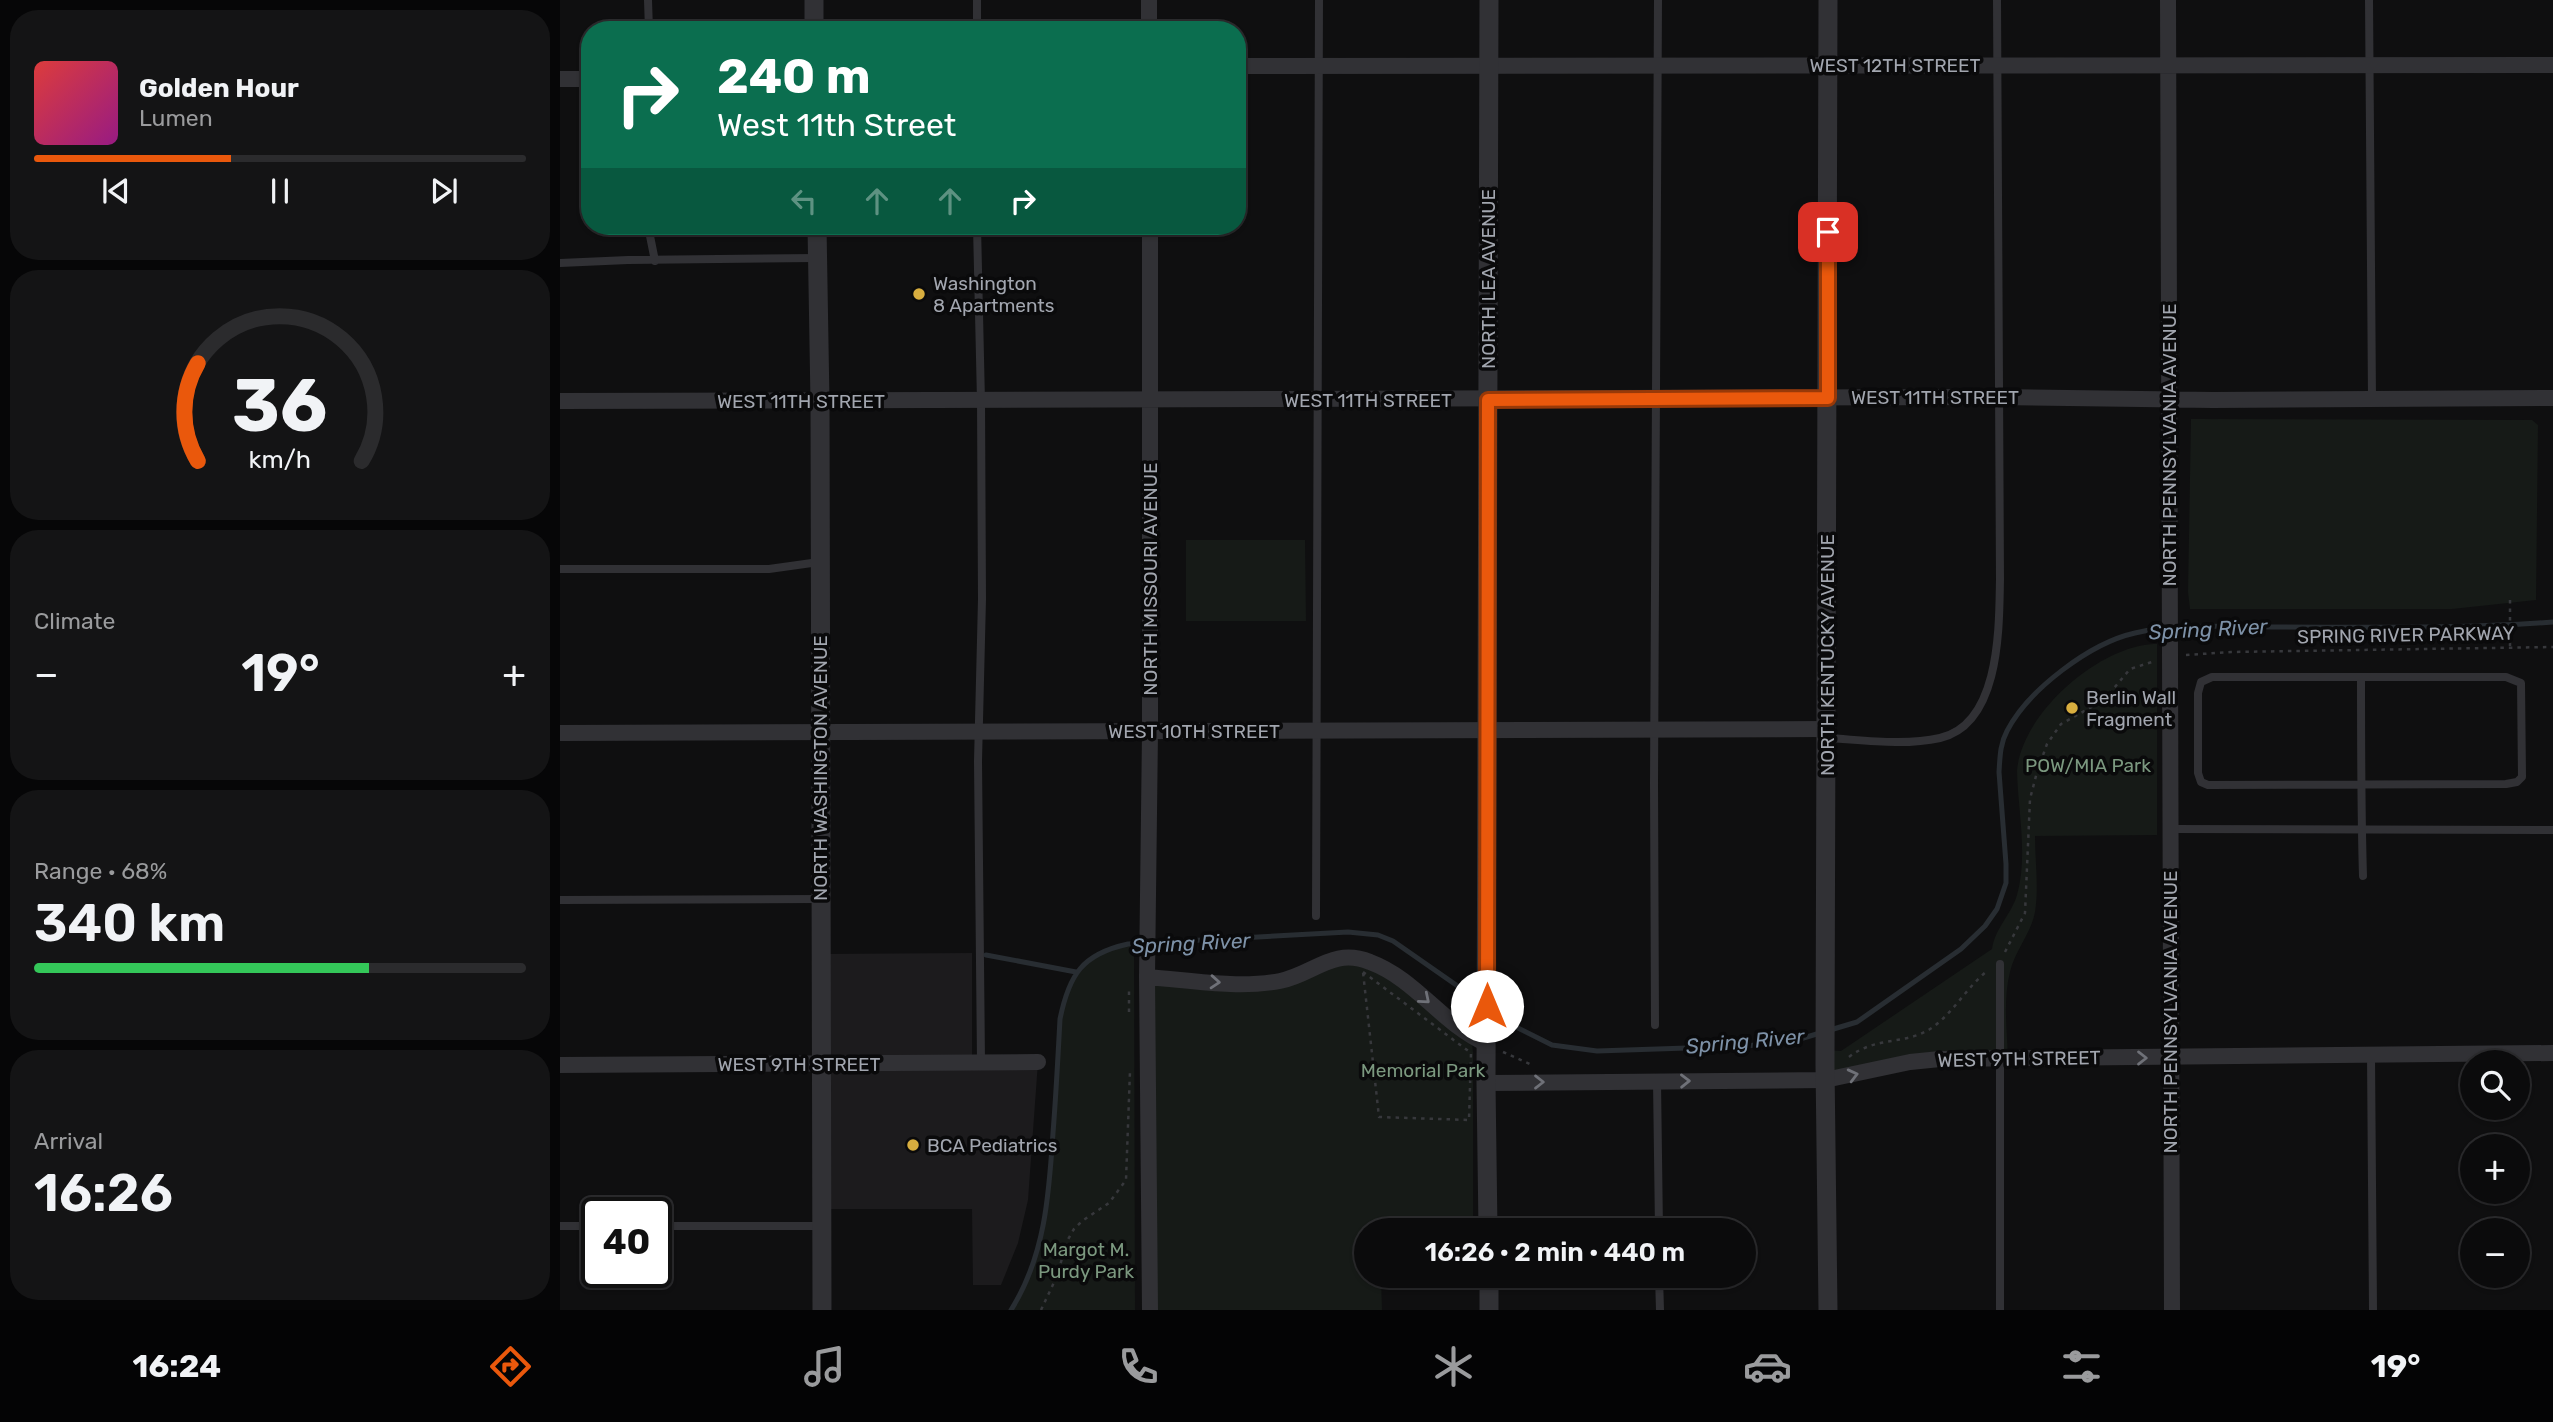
<!DOCTYPE html>
<html lang="en">
<head>
<meta charset="utf-8">
<style>
	:root { --surface:#0b0b0c; --page:#141415; --text:#f1f3f6; --muted:#9a9b9d; --line:#2b2b2d; --accent:#ea580c }
	body { margin:0; font-family:Rubik,sans-serif; background:var(--page); color:var(--text); height:100vh; display:flex; flex-direction:column; font-size:26px; white-space:nowrap }
	* { box-sizing:border-box; margin:0 }
	p { font-size:23px; color:var(--muted) }
	.icon { flex:none; width:38px; height:38px; fill:none; stroke:currentColor; stroke-width:2; stroke-linecap:round; stroke-linejoin:round }
	.map { position:relative; flex:1; overflow:hidden }
	.details { display:flex; flex-direction:column; gap:10px; padding:10px; background:#060607; width:560px }
	.details>* { flex:none }
	.top-card { position:absolute; left:21px; top:21px; width:665px; height:214px; border-radius:28px; box-shadow:0 2px 5px #0004,0 0 0 2px var(--line); background:#0b6e4f; color:#fff; overflow:hidden }
	.fabs { position:absolute; left:1900px; top:1050px; display:grid; gap:14px }
	.fabs a { display:grid; place-items:center; width:70px; height:70px; border-radius:50%; background:var(--surface); box-shadow:0 2px 5px #0004,0 0 0 2px var(--line); font-size:35px }
	.speed { position:absolute; left:21px; top:1197px; display:flex; gap:14px; font-size:35px; font-weight:700; text-align:center }
	.speed>* { display:grid; place-content:center; width:91px; height:91px; border-radius:50%; background:var(--surface); box-shadow:0 2px 5px #0004,0 0 0 2px var(--line); line-height:1 }
	.speed .limit { border:4px solid #111; border-radius:10px; background:#fff; color:#111 }
	.pin { position:absolute; display:grid; place-items:center; width:60px; height:60px; color:#fff; margin:-30px; border-radius:14px; box-shadow:0 4px 10px #0006 }
	.me { position:absolute; width:77px; margin:-38px; rotate:0deg; stroke-linejoin:round; filter:drop-shadow(0 0 5px #0008) }
	.turn { display:flex; align-items:center; gap:24px; height:147px; padding:0 21px; font-size:32px }
	.turn .icon { width:91px; height:91px; stroke-width:2.5 }
	.turn b { display:block; font-size:49px; line-height:60px }
	.lanes { display:flex; align-items:center; height:66px; padding:0 21px; background:#0003; justify-content:center; gap:35px; direction:ltr }
	.lanes .off { opacity:.35 }
	.big { font-size:52px; font-weight:600; line-height:1.1 }
	.details .tile { flex:1; display:flex; flex-direction:column; justify-content:center; gap:10px; min-width:0; padding:0 24px; border-radius:28px; background:var(--page) }
	.details .dial { align-items:center; gap:0 }
	.dial svg { height:182px; overflow:visible; fill:none; stroke:var(--line); stroke-width:7; stroke-linecap:round; text-anchor:middle }
	.dial text { fill:var(--text); stroke:none }
	.song { display:flex; align-items:center; gap:21px }
	.cover { width:84px; height:84px; border-radius:10px; background:linear-gradient(135deg,hsl(0 70% 55%),hsl(310 70% 35%)) }
	.played { height:7px; border-radius:4px; background:linear-gradient(90deg,var(--accent) 40%,var(--line) 40%) }
	.keys { display:flex; justify-content:space-around; direction:ltr }
	.heat { display:flex; justify-content:space-between; align-items:center; font-size:38px; direction:ltr }
	.charge { height:10px; border-radius:5px; background:linear-gradient(90deg,#34c759 68%,var(--line) 0) }
	.trip { position:absolute; left:794px; top:1218px; width:402px; height:70px; border-radius:35px; background:var(--surface); box-shadow:0 2px 5px #0004,0 0 0 2px var(--line); font-weight:600; line-height:70px; text-align:center }
	.tab-bar { display:flex; height:112px; justify-content:space-around; align-items:center; background:#040405; color:var(--muted) }
	.tab-bar .icon { width:49px; height:49px }
	.tab-bar .active { color:var(--accent) }
	.tab-bar b { font-size:32px; color:var(--text) }
	main { display:flex; flex:1; min-height:0 }
	.map>svg:first-child { display:block }
</style>
</head>
<body>
<main>
<section class="details">
<div class="tile">
<div class="song"><i class="cover"></i><div><b>Golden Hour</b><p>Lumen</p></div></div>
<div class="played"></div>
<div class="keys"><svg class="icon" aria-label="previous" viewBox="0 0 24 24"><path d="M18 5L8 12l10 7zM5 5v14"/></svg><svg class="icon" aria-label="pause" viewBox="0 0 24 24"><path d="M8 5v14M16 5v14"/></svg><svg class="icon" aria-label="next" viewBox="0 0 24 24"><path d="M6 5l10 7-10 7zM19 5v14"/></svg></div>
</div>
<div class="tile dial"><svg viewBox="0 0 100 80">
<path d="M14 69A42 42 0 1 1 86 69"/>
<path d="M14 69A42 42 0 0 1 14 26" stroke="#ea580c"/>
<text x="50" y="56" font-size="32" font-weight="700">36</text>
<text x="50" y="72" font-size="11">km/h</text>
</svg></div>
<div class="tile"><p>Climate</p>
<div class="heat"><a>−</a><b class="big">19°</b><a>+</a></div>
</div>
<div class="tile"><p>Range · 68%</p><b class="big">340 km</b><div class="charge"></div></div>
<div class="tile"><p>Arrival</p><b class="big">16:26</b></div>
</section>
<div class="map">
<svg width="1993" height="1310" viewBox="0 0 1993 1310">
	<rect width="100%" height="100%" fill="#0f0f10"/>
	<path fill="#1c1b1d" d="M412 953V1062H478L468 1200 458 1243 441 1285H413L412 1209H262L261 954Z"/>
	<path fill="#161a17" d="M1631 419 1972 420 1978 425 1976 600 1892 609H1630L1628 592Z
		M626 540H745L746 621H626Z
		M1597 644V835L1475 836C1475 861 1479 888 1475 912 1471 934 1455 950 1450 972 1443 1000 1447 1030 1448 1058L1266 1080V1050L1281 1051 1432 949C1435 928 1451 915 1457 895 1468 856 1458 811 1457 771 1461 714 1540 644 1597 644Z
		M574 943 575 1310H451C496 1239 492 1149 497 1068 499 1042 497 1012 507 989 519 961 544 945 574 943Z
		M810 961 911 1036 913 1052V1230H807V1276H821L822 1310H590L587 977 684 984 766 962Z"/>
	<g fill="none" stroke-linecap="round" stroke-linejoin="round">
		<path stroke="#282d32" stroke-width="5" d="M426 955 516 972
			M932 1011 952 1025 992 1045 1037 1051 1187 1046 1240 1039 1297 1022 1401 949 1425 926 1437 909 1446 883V864L1439 772C1440 757 1440 744 1447 731 1468 690 1530 643 1575 633 1619 623 1667 627 1712 627 1806 627 1900 629 1993 622
			M451 1310C485 1256 489 1195 493 1133 496 1095 498 1057 500 1019 509 975 522 954 568 944L788 932 818 935 833 941 922 1003"/>
		<path stroke="#37383c" stroke-width="2.5" stroke-dasharray="3.5 5" stroke-linecap="butt" d="M1950 646V596
			M1626 655 1671 652 1993 647
			M1445 952 1465 913 1470 799 1477 772 1487 744 1501 724 1544 700 1570 669 1595 661
			M803 972 911 1053 909 1120 819 1117Z
			M569 1012V991
			M943 1052 972 1065
			M1289 1057C1316 1036 1345 1045 1370 1029 1392 1015 1406 988 1427 971
			M481 1310 497 1276 507 1241 514 1229 522 1221 549 1203 566 1180 570 1071"/>
		<path stroke="#313135" stroke-width="8" d="M88 0 89 30
			M417 0V30
			M1809 0 1812 399
			M88 226 95 261
			M417 226 421 401 422 599 418 761 421 1062
			M0 263 68 260 256 258
			M0 569H209L259 562
			M1801 677H1946L1961 683 1962 777 1957 782 1946 784 1648 785 1641 782 1638 773V693L1641 682 1652 677H1801C1801 743 1801 810 1803 876
			M1267 738C1303 740 1344 746 1380 738 1441 724 1439 626 1440 579L1437 0
			M1609 829 1993 830
			M0 900 260 899
			M756 916 759 0
			M1440 964V1310
			M1095 1025 1094 783 1098 0
			M1811 1056 1813 1310
			M1097 1081 1099 1230
			M0 1226H37
			M96 1226H262
			M1099 1276 1100 1310"/>
		<path stroke="#313135" stroke-width="16" d="M589 0V30
			M1608 0 1612 1310
			M677 66 1993 65
			M0 79H30
			M590 226V732L587 977 590 1310
			M0 401 1438 397 1653 400 1993 398
			M0 733 1267 729
			M587 977C630 980 677 989 720 981 754 974 773 947 810 962 856 979 883 1025 927 1044
			M0 1065 478 1062
			M926 1083 1265 1080 1350 1062 1380 1059 1993 1053"/>
		<path stroke="#313135" stroke-width="19" d="M254 0V30
			M257 226 260 402 262 1310
			M928 1230 926 1083 929 0
			M929 1276V1310
			M1268 1310 1265 1065 1268 0"/>
	</g>
	<defs><path id="oneway-chevron" d="M-2-3.5L2.5 0L-2 3.5" fill="none" stroke-width="1.6" stroke-linecap="round" stroke-linejoin="round" transform="scale(1.75)"/></defs>
	<g stroke="#6f7178">
		<use href="#oneway-chevron" transform="translate(655 982) rotate(4)"/>
		<use href="#oneway-chevron" transform="translate(865 999) rotate(40)"/>
		<use href="#oneway-chevron" transform="translate(1582 1058)"/>
		<use href="#oneway-chevron" transform="translate(1293 1075) rotate(-14)"/>
		<use href="#oneway-chevron" transform="translate(1125 1081) rotate(-1)"/>
		<use href="#oneway-chevron" transform="translate(979 1082)"/>
	</g>
	<g fill="none" stroke-linecap="round" stroke-linejoin="round">
		<g stroke="#983908" stroke-width="18">
			<path id="route" d="M927 1006 928 400 1268 398V232"/>
		</g>
		<use href="#route" stroke="#ea580c" stroke-width="12"/>
	</g>
	<g fill="#d8ae3f" stroke="#0a0a0b" stroke-width="2.5">
		<circle cx="359" cy="294" r="7"/>
		<circle cx="1512" cy="708" r="7"/>
		<circle cx="353" cy="1145" r="7"/>
	</g>
	<g text-anchor="middle" dominant-baseline="central" stroke-width="7" stroke-linejoin="round" paint-order="stroke">
		<g font-size="19" fill="#a2a6af" stroke="#0a0a0b">
			<text x="1335" y="65">WEST 12TH STREET</text>
			<text transform="translate(928 279) rotate(-90)">NORTH LEA AVENUE</text>
			<text x="1375" y="397">WEST 11TH STREET</text>
			<text x="808" y="400">WEST 11TH STREET</text>
			<text x="241" y="401">WEST 11TH STREET</text>
			<text transform="translate(1609 445) rotate(-90)">NORTH PENNSYLVANIA AVENUE</text>
			<text transform="translate(590 579) rotate(-90)">NORTH MISSOURI AVENUE</text>
			<text transform="translate(1846 635) rotate(-1)">SPRING RIVER PARKWAY</text>
			<text transform="translate(1267 655) rotate(-90)">NORTH KENTUCKY AVENUE</text>
			<text x="634" y="731">WEST 10TH STREET</text>
			<text transform="translate(260 768) rotate(-90)">NORTH WASHINGTON AVENUE</text>
			<text transform="translate(1610 1012) rotate(-90)">NORTH PENNSYLVANIA AVENUE</text>
			<text transform="translate(1459 1059) rotate(-1)">WEST 9TH STREET</text>
			<text x="239" y="1064">WEST 9TH STREET</text>
		</g>
		<g font-size="19" fill="#a2a6af" stroke="#0a0a0b" text-anchor="start">
			<text x="373" y="283">Washington<tspan x="373" dy="22">8 Apartments</tspan></text>
			<text x="1526" y="697">Berlin Wall<tspan x="1526" dy="22">Fragment</tspan></text>
			<text x="367" y="1145">BCA Pediatrics</text>
		</g>
		<g font-size="19" fill="#7b987f" stroke="#0a0a0b">
			<text x="1528" y="765">POW/MIA Park</text>
			<text x="863" y="1070">Memorial Park</text>
			<text x="526" y="1249">Margot M.<tspan x="526" dy="22">Purdy Park</tspan></text>
		</g>
		<g font-size="21" font-style="italic" fill="#7d91a7" stroke="#0a0a0b">
			<text transform="translate(1648 629) rotate(-3)">Spring River</text>
			<text transform="translate(631 943) rotate(-3)">Spring River</text>
			<text transform="translate(1185 1041) rotate(-5)">Spring River</text>
		</g>
	</g>
</svg>
<div class="fabs">
<a><svg class="icon" aria-label="search" viewBox="0 0 24 24"><circle cx="10" cy="10" r="6"/><path d="M15 15l6 6"/></svg></a>
<a>+</a>
<a>−</a>
</div>
<div class="speed"><div class="limit">40</div></div>
<div class="pin" style="left:1268px;top:232px;background:#d93025"><svg class="icon" aria-label="arrive" viewBox="0 0 24 24"><path d="M6 21V4h12l-3 4 3 4H6"/></svg></div>
<svg class="me" style="left:927px;top:1006px" viewBox="-20 -20 40 40"><circle r="19" fill="#fff"/><path d="M0-13L10 11 0 6-10 11z" fill="#ea580c"/></svg>
<div class="trip">16:26 · 2 min · 440 m</div>
<div class="top-card">
<div class="turn"><svg class="icon" aria-label="right" viewBox="0 0 24 24"><path d="M7 20v-9h11M14 6l5 5-5 5"/></svg><div><b>240 m</b>West 11th Street</div></div>
<div class="lanes"><svg class="icon off" aria-label="left" viewBox="0 0 24 24"><path d="M17 20v-9H6M10 6l-5 5 5 5"/></svg><svg class="icon off" aria-label="ahead" viewBox="0 0 24 24"><path d="M12 20V5M6 11l6-6 6 6"/></svg><svg class="icon off" aria-label="ahead" viewBox="0 0 24 24"><path d="M12 20V5M6 11l6-6 6 6"/></svg><svg class="icon" aria-label="right" viewBox="0 0 24 24"><path d="M7 20v-9h11M14 6l5 5-5 5"/></svg></div>
</div>
</div>
</main>
<nav class="tab-bar">
<b>16:24</b>
<svg class="icon active" aria-label="directions" viewBox="0 0 24 24"><path d="M12 3l9 9-9 9-9-9zM9 14v-3h6M13 9l2 2-2 2"/></svg>
<svg class="icon" aria-label="music" viewBox="0 0 24 24"><path d="M9 18V5l10-2v13"/><circle cx="6" cy="18" r="3"/><circle cx="16" cy="16" r="3"/></svg>
<svg class="icon" aria-label="phone" viewBox="0 0 24 24"><path d="M5 4h4l2 5-3 2q2 4 5 5l2-3 5 2v4C11 20 4 13 5 4z"/></svg>
<svg class="icon" aria-label="climate" viewBox="0 0 24 24"><path d="M12 3v18M4 7l16 10M4 17L20 7"/></svg>
<svg class="icon" aria-label="car" viewBox="0 0 24 24"><path d="M5 17H2v-5l4-1 3-4h7l3 4 3 1v5h-3M9 17h6M6 11h13"/><circle cx="7" cy="17" r="2"/><circle cx="17" cy="17" r="2"/></svg>
<svg class="icon" aria-label="filters" viewBox="0 0 24 24"><path d="M4 7h16M4 17h16"/><circle cx="9" cy="7" r="2"/><circle cx="15" cy="17" r="2"/></svg>
<b>19°</b>
</nav>
</body>
</html>
